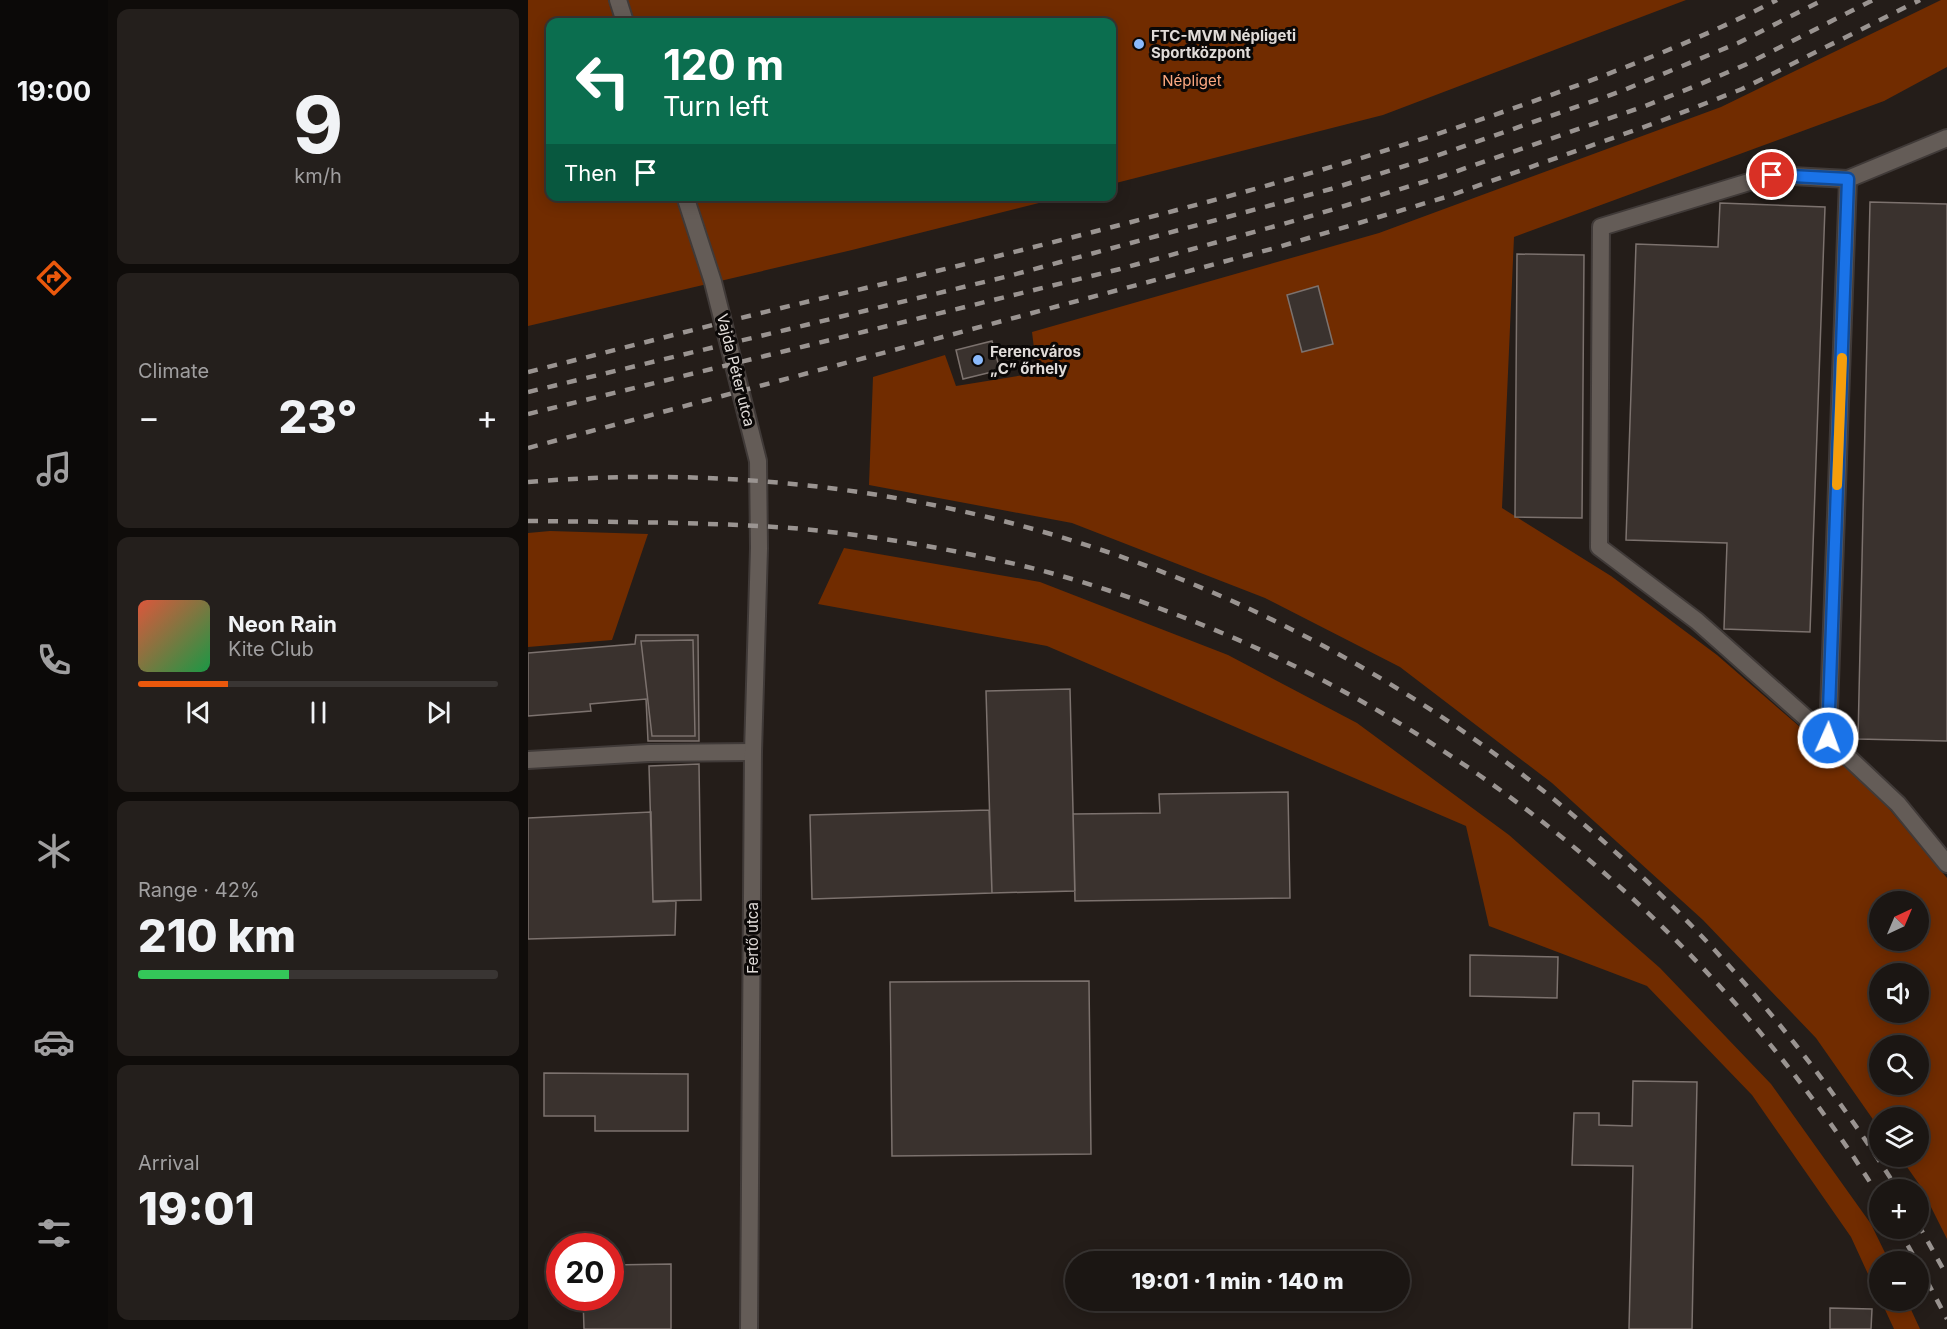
<!DOCTYPE html>
<html lang="en">
<head>
<meta charset="utf-8">
<style>
	:root { --surface:#1b1613; --page:#241f1c; --text:#f1f3f6; --muted:#a09fa0; --line:#393533; --accent:#ea580c }
	body { margin:0; font-family:Inter,sans-serif; background:var(--page); color:var(--text); height:100vh; display:flex; flex-direction:column; font-size:22px; white-space:nowrap }
	* { box-sizing:border-box; margin:0 }
	p { font-size:20px; color:var(--muted) }
	.icon { flex:none; width:33px; height:33px; fill:none; stroke:currentColor; stroke-width:2; stroke-linecap:round; stroke-linejoin:round }
	.map { position:relative; flex:1; overflow:hidden }
	.panel { display:flex; flex-direction:column; gap:9px; padding:9px; background:#0f0c0a; width:420px }
	.panel>* { flex:none }
	.top-card { position:absolute; left:18px; top:18px; width:570px; height:183px; border-radius:12px; box-shadow:0 3px 15px #0003,0 0 0 2px var(--line); background:#0b6e4f; color:#fff; overflow:hidden }
	.needle { width:39px; rotate:44deg }
	.controls { position:absolute; left:1341px; top:891px; display:grid; gap:12px }
	.controls a { display:grid; place-items:center; width:60px; height:60px; border-radius:50%; background:var(--surface); box-shadow:0 3px 15px #0003,0 0 0 2px var(--line); font-size:30px }
	.speed { position:absolute; left:18px; top:1233px; display:flex; gap:12px; font-size:30px; font-weight:700; text-align:center }
	.speed>* { display:grid; place-content:center; width:78px; height:78px; border-radius:50%; background:var(--surface); box-shadow:0 3px 15px #0003,0 0 0 2px var(--line); line-height:1 }
	.speed .limit { border:9px solid #d22; background:#fff; color:#111 }
	.pin { position:absolute; display:grid; place-items:center; width:51px; height:51px; color:#fff; margin:-26px; border:3px solid #fff; border-radius:50%; box-shadow:0 2px 6px #0007 }
	.me { position:absolute; width:66px; margin:-33px; rotate:2deg; stroke-linejoin:round; filter:drop-shadow(0 0 4px #0008) }
	.turn { display:flex; align-items:center; gap:21px; height:126px; padding:0 18px; font-size:27px }
	.turn .icon { width:78px; height:78px; stroke-width:2.5 }
	.turn b { display:block; font-size:42px; line-height:51px }
	.then { display:flex; align-items:center; height:57px; padding:0 18px; background:#0003; gap:12px; font-size:22px }
	.big { font-size:45px; font-weight:800; line-height:1.1 }
	.panel .card { flex:1; display:flex; flex-direction:column; justify-content:center; gap:9px; min-width:0; padding:0 21px; border-radius:12px; background:var(--page) }
	.panel .dial { align-items:center; gap:0 }
	.dial b { font-size:78px; line-height:1 }
	.song { display:flex; align-items:center; gap:18px }
	.cover { width:72px; height:72px; border-radius:9px; background:linear-gradient(135deg,hsl(10 70% 55%),hsl(140 70% 35%)) }
	.played { height:6px; border-radius:3px; background:linear-gradient(90deg,var(--accent) 25%,var(--line) 25%) }
	.keys { display:flex; justify-content:space-around; direction:ltr }
	.heat { display:flex; justify-content:space-between; align-items:center; font-size:33px; direction:ltr }
	.charge { height:9px; border-radius:4px; background:linear-gradient(90deg,#34c759 42%,var(--line) 0) }
	.trip { position:absolute; left:537px; top:1251px; width:345px; height:60px; border-radius:30px; background:var(--surface); box-shadow:0 3px 15px #0003,0 0 0 2px var(--line); font-weight:800; line-height:60px; text-align:center }
	main { display:flex; flex:1; min-height:0 }
	.tab-bar { display:flex; flex-direction:column; width:108px; justify-content:space-around; align-items:center; background:#0b0908; color:var(--muted) }
	.tab-bar .icon { width:42px; height:42px }
	.tab-bar .current { color:var(--accent) }
	.tab-bar b { font-size:27px; color:var(--text) }
	.map>svg:first-child { display:block }
</style>
</head>
<body>
<main>
<nav class="tab-bar">
<b>19:00</b>
<svg class="icon current" aria-label="directions" viewBox="0 0 24 24"><path d="M12 3l9 9-9 9-9-9zM9 14v-3h6M13 9l2 2-2 2"/></svg>
<svg class="icon" aria-label="music" viewBox="0 0 24 24"><path d="M9 18V5l10-2v13"/><circle cx="6" cy="18" r="3"/><circle cx="16" cy="16" r="3"/></svg>
<svg class="icon" aria-label="phone" viewBox="0 0 24 24"><path d="M5 4h4l2 5-3 2q2 4 5 5l2-3 5 2v4C11 20 4 13 5 4z"/></svg>
<svg class="icon" aria-label="climate" viewBox="0 0 24 24"><path d="M12 3v18M4 7l16 10M4 17L20 7"/></svg>
<svg class="icon" aria-label="car" viewBox="0 0 24 24"><path d="M5 17H2v-5l4-1 3-4h7l3 4 3 1v5h-3M9 17h6M6 11h13"/><circle cx="7" cy="17" r="2"/><circle cx="17" cy="17" r="2"/></svg>
<svg class="icon" aria-label="filters" viewBox="0 0 24 24"><path d="M4 7h16M4 17h16"/><circle cx="9" cy="7" r="2"/><circle cx="15" cy="17" r="2"/></svg>
</nav>
<section class="panel">
<div class="card dial"><b>9</b><p>km/h</p></div>
<div class="card"><p>Climate</p>
<div class="heat"><a>−</a><b class="big">23°</b><a>+</a></div>
</div>
<div class="card">
<div class="song"><i class="cover"></i><div><b>Neon Rain</b><p>Kite Club</p></div></div>
<div class="played"></div>
<div class="keys"><svg class="icon" aria-label="previous" viewBox="0 0 24 24"><path d="M18 5L8 12l10 7zM5 5v14"/></svg><svg class="icon" aria-label="pause" viewBox="0 0 24 24"><path d="M8 5v14M16 5v14"/></svg><svg class="icon" aria-label="next" viewBox="0 0 24 24"><path d="M6 5l10 7-10 7zM19 5v14"/></svg></div>
</div>
<div class="card"><p>Range · 42%</p><b class="big">210 km</b><div class="charge"></div></div>
<div class="card"><p>Arrival</p><b class="big">19:01</b></div>
</section>
<div class="map">
<svg width="1419" height="1329" viewBox="0 0 1419 1329">
	<rect width="100%" height="100%" fill="#241d19"/>
	<path fill="#712c00" fill-rule="evenodd" d="M0 0H1158L855 115 584 184V22H22V196L535 197 324 250 0 326Z
		M1413 0H1419V67L1356 101 986 237 974 508 1083 576 1189 655 1347 792 1419 878V1239L1393 1187 1372 1157 1390 1156V1118H1352L1351 1128 1288 1038 1175 920 1024 783 872 667 737 598 544 523 341 485 345 377 417 355 428 386 509 373 504 332 851 233 1193 107ZM1352 902H1390V940H1352ZM1352 974H1390V1012H1352ZM1352 1046H1390V1084H1352Z
		M22 531 120 534 84 640 0 647V533Z
		M316 548 512 582 700 655 829 723 981 835 1132 968 1243 1084 1343 1224 1361 1261 1352 1262 1351 1298 1323 1237 1224 1095 1119 986 961 926 938 826 519 646 290 604Z
		M1353 1301H1379L1392 1329H1366Z"/>
	<path fill="#3a322e" stroke="#7c726e" stroke-width="1.5" d="M1342 202 1419 204V741L1330 739Z
		M1192 203 1297 207 1282 632 1196 629 1199 543 1098 540 1108 244 1190 247Z
		M989 254 1056 255 1054 518 987 517Z
		M790 286 805 344 774 352 759 295Z
		M464 341 472 370 435 379 428 350Z
		M108 635H170L171 741H120L118 699 62 704 63 711 0 716V653L107 644Z
		M165 640 167 736H124L113 641Z
		M542 689 547 891 464 893 458 691Z
		M171 764 173 900 125 901 121 766Z
		M760 792 762 898 547 901 545 814 632 813 631 794Z
		M461 810 464 893 284 899 282 815Z
		M123 812 125 902 148 901 147 935 0 939V818Z
		M942 955 1030 957 1029 998 942 996Z
		M561 981 563 1154 364 1156 362 982Z
		M16 1073 160 1074V1131H67V1116H16Z
		M1105 1081 1169 1082 1164 1329H1101L1105 1166 1044 1165 1046 1113H1071V1125L1104 1126Z
		M143 1264V1329H56L55 1298H82V1265Z
		M1302 1308 1344 1309 1343 1329H1302Z"/>
	<g fill="none" stroke-linecap="round" stroke-linejoin="round">
		<g stroke="#403a38" stroke-width="20">
			<path id="service" d="M1419 138 1320 179 1244 175 1073 227 1071 547 1169 621 1287 726 1370 804 1419 864
				M1300 738 1320 179
				M0 760 121 753 225 752"/>
		</g>
		<g stroke="#403a38" stroke-width="20">
			<path id="tertiary" d="M90 0 97 22
				M157 196 185 282 230 461 231 548 225 752 221 1329"/>
		</g>
		<use href="#service" stroke="#645c57" stroke-width="16"/>
		<use href="#tertiary" stroke="#645c57" stroke-width="16"/>
		<path stroke="#9a9491" stroke-width="4.5" stroke-dasharray="10 10" stroke-linecap="butt" d="M0 372C108 345 216 316 325 291 449 262 571 231 694 198 804 168 912 135 1020 96 1098 68 1175 38 1249 0
			M0 392 477 277 803 189 905 157 1091 92 1210 43 1295 0
			M0 414 592 269 773 219 912 177 1117 106 1170 85 1219 64 1345 0
			M0 448 747 248 918 197 1130 122 1214 89 1392 0
			M0 482C564 435 1072 715 1370 1190
			M0 521C88 522 176 522 263 528 332 534 401 545 469 560 531 573 592 593 652 616 941 727 1188 934 1352 1198
			M1390 1224 1419 1276
			M1370 1228 1389 1262
			M1390 1264 1419 1319"/>
	</g>
	<g fill="none" stroke-linecap="round" stroke-linejoin="round">
		<g stroke="#114b97" stroke-width="15">
			<path id="route" d="M1244 175 1320 179 1300 738"/>
		</g>
		<use href="#route" stroke="#1a73e8" stroke-width="10"/>
		<path stroke="#f59e0b" stroke-width="10" d="M1309 485 1314 358"/>
	</g>
	<g fill="#8bbafc" stroke="#0b0807" stroke-width="2">
		<circle cx="611" cy="44" r="6"/>
		<circle cx="450" cy="360" r="6"/>
	</g>
	<g text-anchor="middle" dominant-baseline="central" stroke-width="6" stroke-linejoin="round" paint-order="stroke">
		<g font-size="15" font-weight="bold" fill="#e1dcd9" stroke="#0b0807" text-anchor="start">
			<text x="623" y="35">FTC-MVM Népligeti<tspan x="623" dy="17">Sportközpont</tspan></text>
			<text x="462" y="351">Ferencváros<tspan x="462" dy="17">„C” őrhely</tspan></text>
		</g>
		<g font-size="15" fill="#ffaa82" stroke="#0b0807">
			<text x="664" y="80">Népliget</text>
		</g>
		<g font-size="15" fill="#e1dcd9" stroke="#0b0807">
			<text transform="translate(208 370) rotate(76)">Vajda Péter utca</text>
			<text transform="translate(224 938) rotate(-90)">Fertő utca</text>
		</g>
	</g>
</svg>
<div class="controls">
<a><svg class="needle" viewBox="-14 -14 28 28"><path d="M0-13l5 13h-10z" fill="#e53935"/><path d="M0 13l5-13h-10z" fill="#a09fa0"/></svg></a>
<a><svg class="icon" aria-label="sound" viewBox="0 0 24 24"><path d="M4 9h4l5-4v14l-5-4H4zM17 9q2 3 0 6"/></svg></a>
<a><svg class="icon" aria-label="search" viewBox="0 0 24 24"><circle cx="10" cy="10" r="6"/><path d="M15 15l6 6"/></svg></a>
<a><svg class="icon" aria-label="layers" viewBox="0 0 24 24"><path d="M12 4l9 5-9 5-9-5zM3 14l9 5 9-5"/></svg></a>
<a>+</a>
<a>−</a>
</div>
<div class="speed"><div class="limit">20</div></div>
<div class="pin" style="left:1244px;top:175px;background:#d93025"><svg class="icon" aria-label="arrive" viewBox="0 0 24 24"><path d="M6 21V4h12l-3 4 3 4H6"/></svg></div>
<svg class="me" style="left:1300px;top:738px" viewBox="-20 -20 40 40"><circle r="17" fill="#1a73e8" stroke="#fff" stroke-width="3"/><path d="M0-11L8 9 0 5-8 9z" fill="#fff"/></svg>
<div class="trip">19:01 · 1 min · 140 m</div>
<div class="top-card">
<div class="turn"><svg class="icon" aria-label="left" viewBox="0 0 24 24"><path d="M17 20v-9H6M10 6l-5 5 5 5"/></svg><div><b>120 m</b>Turn left</div></div>
<div class="then">Then<svg class="icon" aria-label="arrive" viewBox="0 0 24 24"><path d="M6 21V4h12l-3 4 3 4H6"/></svg></div>
</div>
</div>
</main>
</body>
</html>
